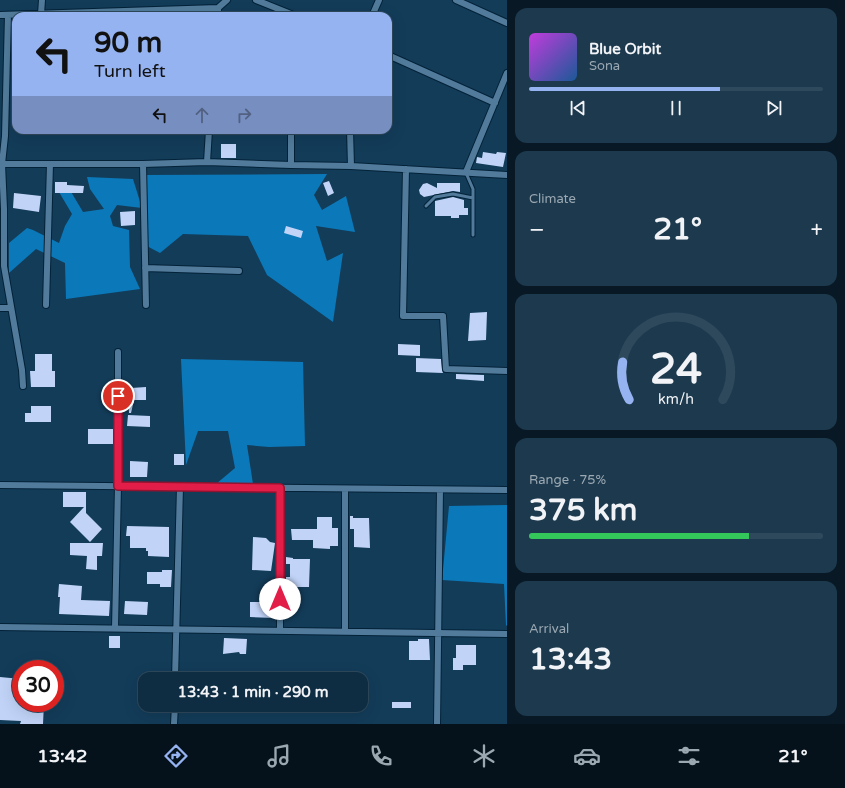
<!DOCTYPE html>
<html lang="en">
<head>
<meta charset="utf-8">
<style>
	:root { --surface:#0e2d43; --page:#1c394e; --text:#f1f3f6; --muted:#9ba8b2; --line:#2e495c; --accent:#95b2f1 }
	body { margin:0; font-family:"Varela Round",sans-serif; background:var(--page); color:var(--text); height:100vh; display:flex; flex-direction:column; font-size:15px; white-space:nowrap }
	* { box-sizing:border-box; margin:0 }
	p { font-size:13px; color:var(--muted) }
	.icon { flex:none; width:22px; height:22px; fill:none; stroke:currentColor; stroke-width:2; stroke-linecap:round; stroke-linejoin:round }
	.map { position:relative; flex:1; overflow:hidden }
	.details { display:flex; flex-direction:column; gap:8px; padding:8px; background:#081925; width:338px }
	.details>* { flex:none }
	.guide { position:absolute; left:12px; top:12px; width:380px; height:122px; border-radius:12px; box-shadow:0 4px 16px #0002,0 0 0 1px var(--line); background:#95b2f1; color:#111; overflow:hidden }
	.speed { position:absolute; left:12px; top:660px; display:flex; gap:8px; font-size:20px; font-weight:700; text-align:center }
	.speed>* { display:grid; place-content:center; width:52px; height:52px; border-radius:50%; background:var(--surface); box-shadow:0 4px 16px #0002,0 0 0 1px var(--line); line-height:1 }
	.speed .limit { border:6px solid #d22; background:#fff; color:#111 }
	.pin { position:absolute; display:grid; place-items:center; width:34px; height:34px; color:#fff; margin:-17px; border:2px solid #fff; border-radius:50%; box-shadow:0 1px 4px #0007 }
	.me { position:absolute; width:44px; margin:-22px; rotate:0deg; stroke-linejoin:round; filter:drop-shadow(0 0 3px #0008) }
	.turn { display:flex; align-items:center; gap:14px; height:84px; padding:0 16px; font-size:18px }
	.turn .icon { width:52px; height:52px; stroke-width:2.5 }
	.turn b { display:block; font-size:28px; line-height:34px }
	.lanes { display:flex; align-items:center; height:38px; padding:0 16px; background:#0003; justify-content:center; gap:20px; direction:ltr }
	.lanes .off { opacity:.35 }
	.big { font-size:30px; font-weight:700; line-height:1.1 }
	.details .widget { flex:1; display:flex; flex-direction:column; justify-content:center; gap:6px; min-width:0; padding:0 14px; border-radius:12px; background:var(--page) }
	.details .dial { align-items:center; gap:0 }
	.dial svg { height:104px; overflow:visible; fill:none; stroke:var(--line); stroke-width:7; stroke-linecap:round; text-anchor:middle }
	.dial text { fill:var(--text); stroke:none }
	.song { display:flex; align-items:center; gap:12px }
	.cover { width:48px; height:48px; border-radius:6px; background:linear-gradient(135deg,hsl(290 70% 55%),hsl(210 70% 35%)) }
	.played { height:4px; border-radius:2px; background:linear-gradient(90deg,var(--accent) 65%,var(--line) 65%) }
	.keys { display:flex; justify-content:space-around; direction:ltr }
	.heat { display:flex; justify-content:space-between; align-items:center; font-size:22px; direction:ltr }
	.charge { height:6px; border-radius:3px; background:linear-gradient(90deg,#34c759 75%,var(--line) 0) }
	.trip { position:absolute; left:138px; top:672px; width:230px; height:40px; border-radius:12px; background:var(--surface); box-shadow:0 4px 16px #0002,0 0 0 1px var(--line); font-weight:700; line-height:40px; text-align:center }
	.tab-bar { display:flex; height:64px; justify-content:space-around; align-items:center; background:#06121b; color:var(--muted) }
	.tab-bar .icon { width:28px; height:28px }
	.tab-bar .active { color:var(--accent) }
	.tab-bar b { font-size:18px; color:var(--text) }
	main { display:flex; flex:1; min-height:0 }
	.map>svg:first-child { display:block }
</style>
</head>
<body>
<main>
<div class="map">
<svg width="507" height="724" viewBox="0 0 507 724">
	<rect width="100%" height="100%" fill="#133c59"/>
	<path fill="#0b79b9" d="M327 174 314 195 322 210 346 196 355 232 316 226 327 261 343 253 333 322 267 275 248 236 183 234 160 253 145 245 143 175Z
		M87 177 133 179 142 208 117 205 110 216 113 226 129 230 130 267 140 289 66 299 65 263 36 249 9 273V243L27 228 33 230 59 243 65 226 72 214 59 192 67 185 83 212 104 209 90 189Z
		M181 359 303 362 305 446 269 447 247 445 253 484H216L235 468 228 431H198L186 465Z
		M507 505V625L506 626 504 584 442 580 449 506Z"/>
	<path fill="#c1d4f8" d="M221 144H236V158H221Z
		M483 152 496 154 497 152 506 153 503 167 476 163 477 157 482 158Z
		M329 181 334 193 328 196 323 183Z
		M55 182H67V185L84 186 83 193H55Z
		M427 183 437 188V183H460V192L453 191 424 197 420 194 419 190 423 184Z
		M14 193 41 196 39 212 13 208Z
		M453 197 464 200V208H468V215H459V218H451V216H435V201Z
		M135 211V225L121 226 120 212Z
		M286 226 303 231 301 238 284 233Z
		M487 312 486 340 468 341 470 313Z
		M398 344 420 345V356L398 355Z
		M35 354H52V371H55V387H31L30 371H35Z
		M416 358 441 359 442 370 443 373 416 372Z
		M456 374 484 375V381L456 379Z
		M146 387V400H134L131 413H129L128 390H131V388Z
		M31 406H51V422H25V413H31Z
		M128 415 150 416V427L127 426Z
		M88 429H113V444H88Z
		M174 454H184V465H174Z
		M130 461 148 462 147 477H130Z
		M63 492H86V513L102 529 90 542 70 522 84 507H63Z
		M350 516H353V518H369L370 548 354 547V529H350Z
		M317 517H332V528H338V546H330V549L313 548V540H292L291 529H317Z
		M127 526 169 527V557L148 556V551H146V548H130V536H126Z
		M253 537 266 538 270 542 275 543 271 571 252 570Z
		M70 543H103L102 556H97V570L86 569 87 556 70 555Z
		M286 557 293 558V559H310L309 587H286V577H290V564H286Z
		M162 570H172L171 587H160V584H147V572H162Z
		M59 584 82 586 81 600 110 601 109 616 59 614 60 597H58Z
		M125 601 148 602 147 615 124 614Z
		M250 602H274V618L250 617Z
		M109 636H120V648H109Z
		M224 638 247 639 246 654H240L239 652 223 654Z
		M418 639H429L430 660H409V641H418Z
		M456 645H476V665H463V670H453V658H456Z
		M0 677 21 679V703H44L43 724H20L21 721 0 720Z
		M392 702H411V708H392Z"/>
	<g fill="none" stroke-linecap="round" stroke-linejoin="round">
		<g stroke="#032238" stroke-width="5">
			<path id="service" d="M466 173 473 189V235
				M426 206 435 197 453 194 473 198"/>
		</g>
		<g stroke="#032238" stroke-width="8">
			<path id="minor" d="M256 0 296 16
				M456 0 507 23
				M41 14 42 0
				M0 15 218 8 227 0
				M8 15 5 136 2 164 4 209V266L22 370 23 386
				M218 16V8
				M372 16 379 0
				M388 55 495 103
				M291 130V165
				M350 130 351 166
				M207 162 209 130
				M0 164H143L207 162 291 165 351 166 507 175
				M143 164 146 305
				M406 169 403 316H443L446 369 507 371
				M466 172 507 73
				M145 268 239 271
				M46 305 50 164
				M0 308H10
				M0 485 507 490
				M345 489V631
				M0 627 507 634
				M115 628 118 486V352
				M280 631V488
				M175 679 180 487
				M174 724 175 705
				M437 724 440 490"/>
		</g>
		<use href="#service" stroke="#527b9b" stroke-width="3"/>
		<use href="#minor" stroke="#527b9b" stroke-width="6"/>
	</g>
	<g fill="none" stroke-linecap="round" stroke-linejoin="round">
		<g stroke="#92132f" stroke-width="10">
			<path id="route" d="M118 396V486L280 488V599"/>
		</g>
		<use href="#route" stroke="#e11d48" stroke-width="7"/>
	</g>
</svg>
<div class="speed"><div class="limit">30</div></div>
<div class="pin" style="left:118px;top:396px;background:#d93025"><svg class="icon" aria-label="arrive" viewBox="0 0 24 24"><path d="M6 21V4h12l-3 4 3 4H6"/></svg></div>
<svg class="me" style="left:280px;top:599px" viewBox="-20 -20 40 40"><circle r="19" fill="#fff"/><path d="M0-13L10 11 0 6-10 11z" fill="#e11d48"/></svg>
<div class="trip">13:43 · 1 min · 290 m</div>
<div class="guide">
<div class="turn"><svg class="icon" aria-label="left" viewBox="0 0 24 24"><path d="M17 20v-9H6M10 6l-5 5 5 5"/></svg><div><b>90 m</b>Turn left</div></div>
<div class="lanes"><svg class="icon" aria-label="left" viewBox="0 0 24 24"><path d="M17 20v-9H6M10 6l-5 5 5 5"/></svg><svg class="icon off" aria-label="ahead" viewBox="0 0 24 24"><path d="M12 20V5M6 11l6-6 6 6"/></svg><svg class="icon off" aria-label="right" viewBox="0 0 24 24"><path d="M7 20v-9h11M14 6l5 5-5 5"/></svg></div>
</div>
</div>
<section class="details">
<div class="widget">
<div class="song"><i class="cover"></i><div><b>Blue Orbit</b><p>Sona</p></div></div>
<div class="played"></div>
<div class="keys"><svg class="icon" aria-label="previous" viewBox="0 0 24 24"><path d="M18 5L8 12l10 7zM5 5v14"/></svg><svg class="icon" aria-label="pause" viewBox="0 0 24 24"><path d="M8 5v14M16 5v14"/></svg><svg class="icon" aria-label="next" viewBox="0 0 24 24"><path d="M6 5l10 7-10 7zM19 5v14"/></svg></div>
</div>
<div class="widget"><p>Climate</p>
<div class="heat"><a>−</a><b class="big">21°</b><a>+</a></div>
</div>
<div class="widget dial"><svg viewBox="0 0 100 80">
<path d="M14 69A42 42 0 1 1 86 69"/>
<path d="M14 69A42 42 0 0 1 9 40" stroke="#95b2f1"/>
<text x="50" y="56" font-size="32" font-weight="700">24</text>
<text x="50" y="72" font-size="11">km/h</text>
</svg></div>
<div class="widget"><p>Range · 75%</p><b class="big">375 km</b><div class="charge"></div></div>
<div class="widget"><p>Arrival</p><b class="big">13:43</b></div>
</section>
</main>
<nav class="tab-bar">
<b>13:42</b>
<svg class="icon active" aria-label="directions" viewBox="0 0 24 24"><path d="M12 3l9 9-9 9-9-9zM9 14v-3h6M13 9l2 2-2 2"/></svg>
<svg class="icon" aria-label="music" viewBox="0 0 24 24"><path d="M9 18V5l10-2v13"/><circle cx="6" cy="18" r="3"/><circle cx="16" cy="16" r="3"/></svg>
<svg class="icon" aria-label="phone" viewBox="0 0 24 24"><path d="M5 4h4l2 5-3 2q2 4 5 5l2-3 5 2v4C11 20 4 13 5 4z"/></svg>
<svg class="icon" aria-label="climate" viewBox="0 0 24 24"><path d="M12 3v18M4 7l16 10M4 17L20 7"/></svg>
<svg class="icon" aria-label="car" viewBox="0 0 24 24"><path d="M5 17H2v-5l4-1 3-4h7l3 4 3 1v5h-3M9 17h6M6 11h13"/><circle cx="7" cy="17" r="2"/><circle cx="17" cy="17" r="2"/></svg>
<svg class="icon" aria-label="filters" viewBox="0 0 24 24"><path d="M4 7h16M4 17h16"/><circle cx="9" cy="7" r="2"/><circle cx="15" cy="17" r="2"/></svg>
<b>21°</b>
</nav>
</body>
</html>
